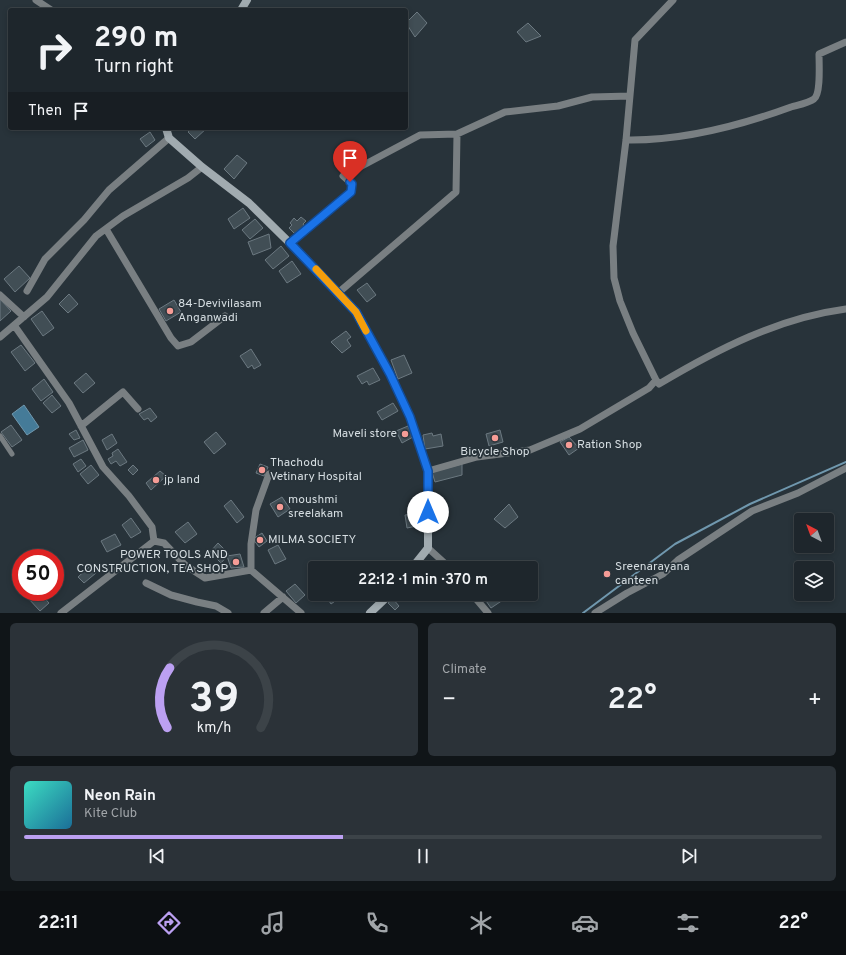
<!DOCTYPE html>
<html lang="en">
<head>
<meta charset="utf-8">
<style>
	:root { --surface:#1e262c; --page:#2b3238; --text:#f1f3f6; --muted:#a1a5a9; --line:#3c4348; --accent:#bca0f2 }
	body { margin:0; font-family:Overpass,sans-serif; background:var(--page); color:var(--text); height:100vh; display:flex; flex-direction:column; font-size:15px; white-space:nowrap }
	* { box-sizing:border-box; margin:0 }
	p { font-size:13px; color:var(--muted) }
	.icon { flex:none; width:22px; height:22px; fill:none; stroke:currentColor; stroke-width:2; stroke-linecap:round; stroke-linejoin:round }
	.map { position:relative; height:613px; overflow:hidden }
	.drawer { display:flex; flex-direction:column; gap:10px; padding:10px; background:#101518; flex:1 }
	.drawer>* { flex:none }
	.hud { position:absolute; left:8px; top:8px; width:400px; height:122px; border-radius:4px; box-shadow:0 2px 6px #0003,0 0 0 1px var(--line); background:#1e262c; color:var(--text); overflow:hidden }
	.needle { width:26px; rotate:319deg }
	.controls { position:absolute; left:794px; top:513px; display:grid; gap:8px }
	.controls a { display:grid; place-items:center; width:40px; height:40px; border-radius:4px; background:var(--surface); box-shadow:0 2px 6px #0003,0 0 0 1px var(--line); font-size:20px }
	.speed { position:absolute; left:12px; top:549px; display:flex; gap:8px; font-size:20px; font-weight:700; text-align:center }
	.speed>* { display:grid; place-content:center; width:52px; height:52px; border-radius:50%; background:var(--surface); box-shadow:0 2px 6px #0003,0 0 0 1px var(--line); line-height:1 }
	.speed .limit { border:6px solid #d22; background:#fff; color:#111 }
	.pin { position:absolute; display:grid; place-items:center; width:34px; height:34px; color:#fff; margin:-41px -17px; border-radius:50% 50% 50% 0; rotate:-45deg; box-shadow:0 0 4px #0007 }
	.pin .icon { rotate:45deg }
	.me { position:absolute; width:44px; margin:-22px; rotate:0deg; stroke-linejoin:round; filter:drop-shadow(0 0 3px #0008) }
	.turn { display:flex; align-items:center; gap:14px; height:84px; padding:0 20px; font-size:18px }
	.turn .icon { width:52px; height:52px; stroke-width:2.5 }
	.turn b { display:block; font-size:28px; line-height:34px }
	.then { display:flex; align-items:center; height:38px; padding:0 20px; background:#0003; gap:8px; font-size:15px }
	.big { font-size:30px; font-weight:600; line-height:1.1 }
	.drawer .widget { flex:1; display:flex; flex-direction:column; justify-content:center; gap:6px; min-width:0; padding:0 14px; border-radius:6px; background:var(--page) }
	.drawer .dial { align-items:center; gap:0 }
	.dial svg { height:104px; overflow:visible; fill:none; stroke:var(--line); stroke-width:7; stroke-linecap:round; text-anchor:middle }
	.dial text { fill:var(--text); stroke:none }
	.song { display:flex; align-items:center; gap:12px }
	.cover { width:48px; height:48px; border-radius:6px; background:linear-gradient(135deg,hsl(170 70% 55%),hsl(200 70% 35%)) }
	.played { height:4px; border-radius:2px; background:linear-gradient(90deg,var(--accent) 40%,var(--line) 40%) }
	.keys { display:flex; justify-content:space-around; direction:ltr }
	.heat { display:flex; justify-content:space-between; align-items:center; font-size:22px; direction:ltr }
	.drawer .tiles { flex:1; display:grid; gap:10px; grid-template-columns:1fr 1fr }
	.widget:last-child { grid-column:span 2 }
	.trip { position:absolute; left:308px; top:561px; width:230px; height:40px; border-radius:4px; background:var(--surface); box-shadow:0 2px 6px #0003,0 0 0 1px var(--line); font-weight:600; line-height:40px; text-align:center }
	.tab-bar { display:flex; height:64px; justify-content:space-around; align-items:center; background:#0c0f12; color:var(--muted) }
	.tab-bar .icon { width:28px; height:28px }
	.tab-bar .current { color:var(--accent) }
	.tab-bar b { font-size:18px; color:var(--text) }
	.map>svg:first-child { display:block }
</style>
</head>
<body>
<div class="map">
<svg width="846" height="613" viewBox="0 0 846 613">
	<rect width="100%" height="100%" fill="#28333a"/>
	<path fill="#457b98" stroke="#7098ae" d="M24 405 39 427 27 435 12 414Z"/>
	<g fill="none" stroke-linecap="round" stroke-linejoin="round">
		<path stroke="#7098ae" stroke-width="2" d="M583 613 675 544 750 504 846 462"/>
	</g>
	<path fill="#414e55" stroke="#6c7981" d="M417 12 427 23 415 37 406 23Z
		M528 23 541 36 526 42 517 32Z
		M192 128H207L195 139 188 132Z
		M150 132 155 140 146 147 140 139Z
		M237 155 247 163 234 179 224 169Z
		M243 208 250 218 234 229 228 219Z
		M301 217 306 221 303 224 305 227 296 235 289 228 292 225 290 223 294 218 297 221Z
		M255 219 263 228 250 239 242 230Z
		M269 234 271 248 253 255 248 242Z
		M281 246 289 256 273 269 265 260Z
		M292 261 301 274 287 283 279 271Z
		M19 266 30 278 15 292 4 279Z
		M367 283 376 295 367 302 357 290Z
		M69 294 78 304 68 313 59 304Z
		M0 299 11 311 0 321Z
		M174 300 181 312 166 321 159 309Z
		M42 311 54 328 43 336 31 319Z
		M346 331 351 337 347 340 351 346 342 353 331 342Z
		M21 345 35 363 25 371 11 352Z
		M251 349 261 365 254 369 252 365 248 368 240 356Z
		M404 355 412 373 398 379 391 360Z
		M373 368 380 380 369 385 367 381 362 384 357 376Z
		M86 373 95 383 83 393 74 383Z
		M44 379 53 392 41 401 32 389Z
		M52 395 61 406 52 413 43 403Z
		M393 403 398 411 382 420 377 412Z
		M150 408 157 417 151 422 148 418 144 420 139 414Z
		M11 425 22 440 12 447 1 432Z
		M408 426 413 437 402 443 396 431Z
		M76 430 80 438 74 440 69 434Z
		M500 430 503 442 489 446 486 434Z
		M216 432 226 444 214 454 204 442Z
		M432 433 433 436 441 434 443 446 425 449 423 435Z
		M112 434 117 443 107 450 102 440Z
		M569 437 579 448 569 455 560 442Z
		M83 440 88 450 74 457 69 448Z
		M118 449 127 462 120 466 116 461 111 464 108 459 113 456 112 453Z
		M81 459 86 466 78 472 73 464Z
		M260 464 268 467 264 476 256 473Z
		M462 464V475L435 482 432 472Z
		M91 465 99 475 88 484 80 474Z
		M133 465 138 470 133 475 128 470Z
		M160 471 166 476 151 490 146 483Z
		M282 497 290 509 278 517 270 504Z
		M231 500 244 517 237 523 224 506Z
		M509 504 518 517 505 528 494 519Z
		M419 513 422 525 407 528 405 515Z
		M131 518 141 532 131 538 122 525Z
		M188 522 197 534 185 543 175 532Z
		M262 533 267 541 259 547 253 539Z
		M115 534 121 545 107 552 101 541Z
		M218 543 229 554 221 563 210 552Z
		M278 545 286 559 275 564 268 550Z
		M240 554 244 567 231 568 227 556Z
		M90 566 96 573 84 583 78 577Z
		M295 584 305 595 296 603 286 591Z
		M33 592H39L49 603 40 611 27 597Z
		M327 594H335L338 599 331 604 325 595Z
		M490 594H503L506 598 491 608 484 598Z
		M393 599 399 606 395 610 388 603Z"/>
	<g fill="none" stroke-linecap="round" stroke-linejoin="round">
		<path stroke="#797f82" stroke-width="5" d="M0 436 12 454"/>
		<path stroke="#797f82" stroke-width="7" d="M36 0 51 10
			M673 0 635 40 626 140 613 246 614 278 620 301 633 333 656 380 659 384C718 349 778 318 846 309
			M626 140C681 141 739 126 791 107 798 105 809 103 814 99 821 94 819 63 819 54L846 42
			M106 229 171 338 178 346 191 342 225 316
			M290 243 351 192 352 184 343 176 420 135 457 134 505 112 558 106 592 97 630 96
			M27 291 45 259 84 220 109 190 169 138
			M338 293 456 192 457 134
			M0 295 24 317
			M14 325 69 403 103 467 129 496 152 527 154 541
			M0 337 47 297 96 236 123 216 188 178 202 167
			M81 426 123 392 138 409
			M428 471 477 457 530 450 580 429 649 388 656 380
			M428 548 450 568
			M251 570V544L256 510 269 474
			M146 583 171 595 197 602 216 606 228 613
			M472 594 488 613
			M61 613 154 541 164 543 185 565 205 578 251 570 301 613
			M264 613 283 597
			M595 613 627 593 663 574 678 560 752 511 798 493 846 468"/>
		<path stroke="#a1abb0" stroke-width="8" d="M241 10 247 0
			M166 128 169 138 202 167 249 203 301 254 356 312 390 374 410 417 428 471V548L412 568
			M370 613 390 594"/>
	</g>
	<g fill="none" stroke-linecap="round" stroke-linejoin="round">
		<g stroke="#114b97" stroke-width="10">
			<path id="route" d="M350 182 352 184 351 192 290 243 356 312 390 374 410 417 428 471V512"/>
		</g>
		<use href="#route" stroke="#1a73e8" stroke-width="7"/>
		<path stroke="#f59e0b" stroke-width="7" d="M316 269 356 312 366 331"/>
	</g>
	<g fill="#f59c96" stroke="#28333a" stroke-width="1.5">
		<circle cx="170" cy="311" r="4"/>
		<circle cx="405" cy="434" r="4"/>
		<circle cx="495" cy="438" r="4"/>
		<circle cx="569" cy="445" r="4"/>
		<circle cx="262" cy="470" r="4"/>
		<circle cx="156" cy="480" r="4"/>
		<circle cx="280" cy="507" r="4"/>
		<circle cx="260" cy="540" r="4"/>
		<circle cx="236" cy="562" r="4"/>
		<circle cx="607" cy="574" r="4"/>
	</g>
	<g text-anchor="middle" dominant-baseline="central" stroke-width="3.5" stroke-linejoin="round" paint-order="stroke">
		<g font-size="12" fill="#d5dde1" stroke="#28333a" text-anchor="start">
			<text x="178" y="304">84-Devivilasam<tspan x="178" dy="14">Anganwadi</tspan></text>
			<text x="397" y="434" text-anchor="end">Maveli store</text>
			<text x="577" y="445">Ration Shop</text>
			<text x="495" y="452" text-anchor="middle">Bicycle Shop</text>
			<text x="270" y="463">Thachodu<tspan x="270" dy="14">Vetinary Hospital</tspan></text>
			<text x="164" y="480">jp land</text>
			<text x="288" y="500">moushmi<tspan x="288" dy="14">sreelakam</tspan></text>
			<text x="268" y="540">MILMA SOCIETY</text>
			<text x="228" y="555" text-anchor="end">POWER TOOLS AND<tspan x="228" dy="14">CONSTRUCTION, TEA SHOP</tspan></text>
			<text x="615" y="567">Sreenarayana<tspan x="615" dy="14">canteen</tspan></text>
		</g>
	</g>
</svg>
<div class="controls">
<a><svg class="needle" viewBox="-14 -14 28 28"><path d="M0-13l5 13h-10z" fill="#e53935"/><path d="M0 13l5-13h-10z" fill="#a1a5a9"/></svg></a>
<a><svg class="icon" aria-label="layers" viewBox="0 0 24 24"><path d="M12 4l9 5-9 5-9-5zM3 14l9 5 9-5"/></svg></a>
</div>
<div class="speed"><div class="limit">50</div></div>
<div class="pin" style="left:350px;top:182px;background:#d93025"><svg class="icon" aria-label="arrive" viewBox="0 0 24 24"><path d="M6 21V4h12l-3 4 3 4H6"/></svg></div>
<svg class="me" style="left:428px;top:512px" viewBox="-20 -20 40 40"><circle r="19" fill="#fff"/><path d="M0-13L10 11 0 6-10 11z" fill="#1a73e8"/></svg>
<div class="trip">22:12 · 1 min · 370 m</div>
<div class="hud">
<div class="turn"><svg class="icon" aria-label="right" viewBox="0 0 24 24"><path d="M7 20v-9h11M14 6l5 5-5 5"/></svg><div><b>290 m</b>Turn right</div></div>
<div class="then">Then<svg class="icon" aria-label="arrive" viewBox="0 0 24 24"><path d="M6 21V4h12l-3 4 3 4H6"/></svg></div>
</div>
</div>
<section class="drawer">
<div class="tiles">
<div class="widget dial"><svg viewBox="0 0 100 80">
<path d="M14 69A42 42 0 1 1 86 69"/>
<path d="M14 69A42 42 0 0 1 16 23" stroke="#bca0f2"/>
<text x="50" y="56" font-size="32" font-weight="700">39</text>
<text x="50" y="72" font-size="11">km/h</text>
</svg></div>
<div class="widget"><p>Climate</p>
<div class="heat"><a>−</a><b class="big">22°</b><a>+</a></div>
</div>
<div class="widget">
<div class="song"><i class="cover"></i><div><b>Neon Rain</b><p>Kite Club</p></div></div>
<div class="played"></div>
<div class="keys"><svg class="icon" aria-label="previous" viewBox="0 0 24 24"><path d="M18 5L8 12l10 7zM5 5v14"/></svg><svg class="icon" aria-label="pause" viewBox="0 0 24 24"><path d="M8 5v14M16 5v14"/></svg><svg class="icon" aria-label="next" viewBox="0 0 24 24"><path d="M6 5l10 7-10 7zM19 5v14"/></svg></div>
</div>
</div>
</section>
<nav class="tab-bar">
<b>22:11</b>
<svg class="icon current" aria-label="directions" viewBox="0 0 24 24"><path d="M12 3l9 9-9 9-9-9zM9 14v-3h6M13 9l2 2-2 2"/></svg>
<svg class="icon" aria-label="music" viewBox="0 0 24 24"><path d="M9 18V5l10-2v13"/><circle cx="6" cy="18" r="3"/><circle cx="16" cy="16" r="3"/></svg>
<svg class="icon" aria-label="phone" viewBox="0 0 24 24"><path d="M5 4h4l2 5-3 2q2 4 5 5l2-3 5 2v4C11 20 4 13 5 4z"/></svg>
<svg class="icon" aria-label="climate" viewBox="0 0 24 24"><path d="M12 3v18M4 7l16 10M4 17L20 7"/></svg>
<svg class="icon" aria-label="car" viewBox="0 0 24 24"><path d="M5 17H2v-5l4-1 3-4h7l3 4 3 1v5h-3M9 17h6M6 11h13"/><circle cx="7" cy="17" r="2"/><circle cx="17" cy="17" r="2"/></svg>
<svg class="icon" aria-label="filters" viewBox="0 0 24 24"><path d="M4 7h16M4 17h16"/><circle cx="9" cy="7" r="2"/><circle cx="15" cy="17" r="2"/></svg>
<b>22°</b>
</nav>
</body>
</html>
